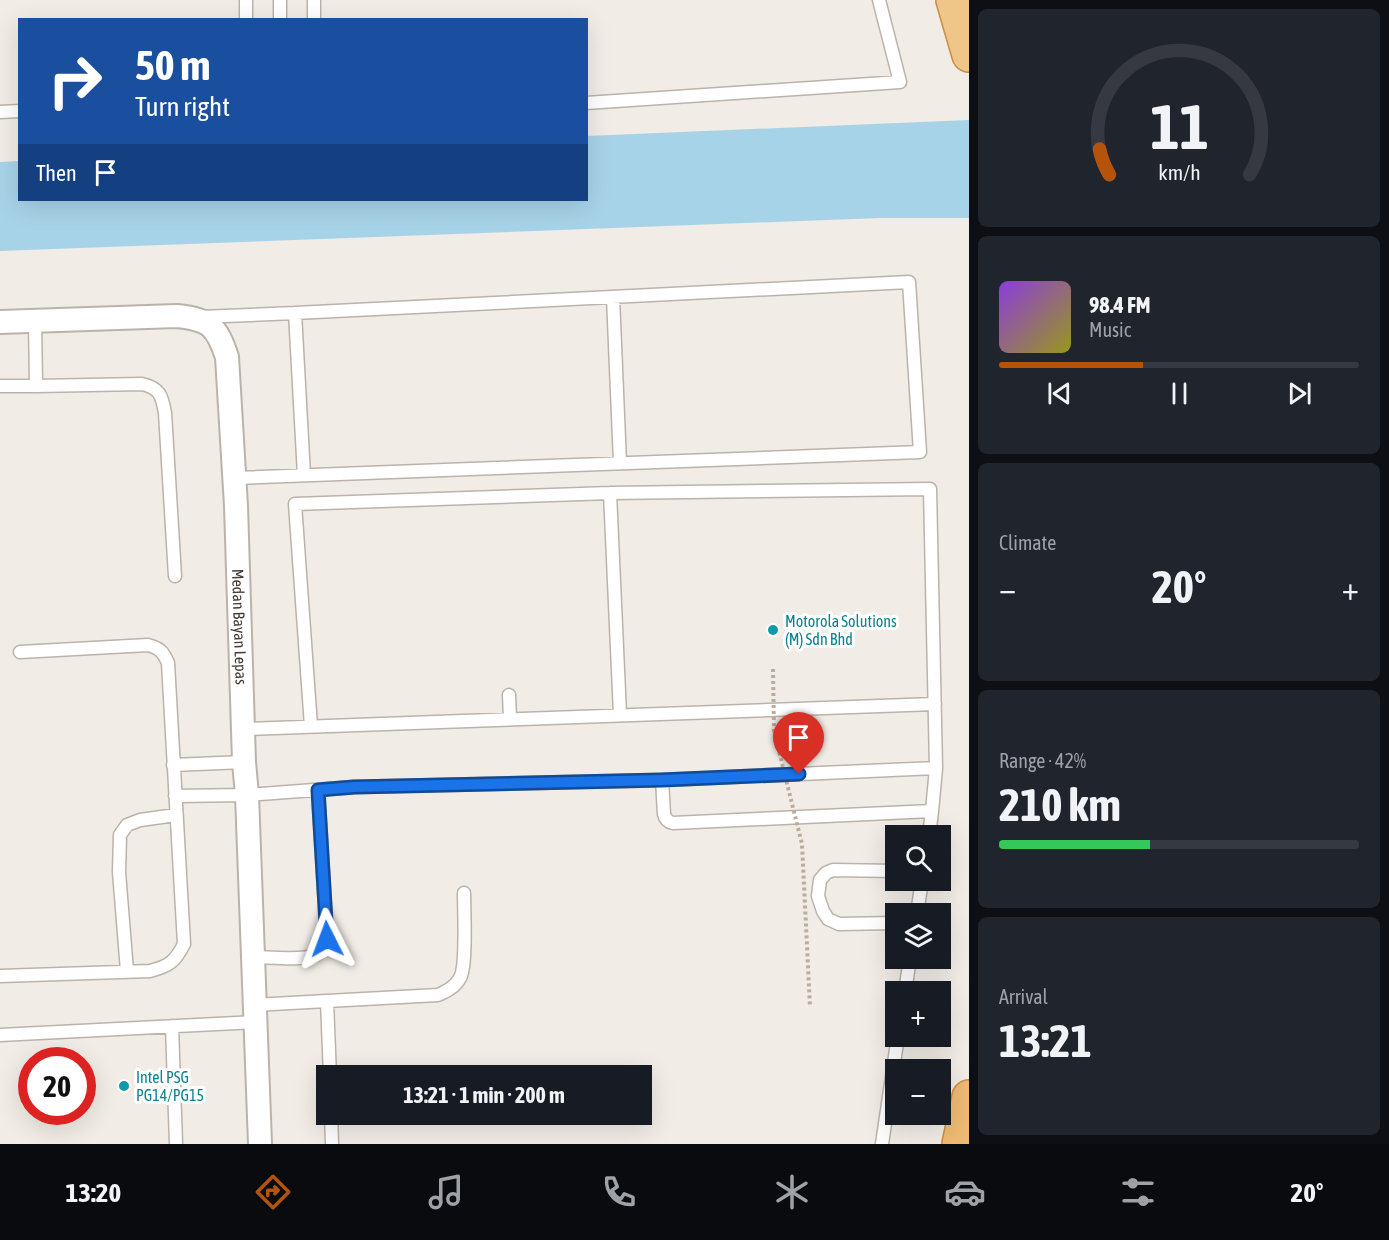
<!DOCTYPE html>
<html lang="en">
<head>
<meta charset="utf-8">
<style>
	:root { --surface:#171b24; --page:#20242c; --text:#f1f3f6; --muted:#9ea1a6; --line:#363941; --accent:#b45309 }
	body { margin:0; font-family:"Asap Condensed",sans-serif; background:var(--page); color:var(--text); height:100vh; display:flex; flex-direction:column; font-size:22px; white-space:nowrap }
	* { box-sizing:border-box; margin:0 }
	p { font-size:20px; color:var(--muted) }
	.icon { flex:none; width:33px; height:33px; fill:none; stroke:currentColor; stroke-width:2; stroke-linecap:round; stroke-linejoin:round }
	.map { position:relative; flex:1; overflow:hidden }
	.sheet { display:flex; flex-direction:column; gap:9px; padding:9px; background:#0d0f14; width:420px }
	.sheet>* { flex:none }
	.hud { position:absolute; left:18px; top:18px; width:570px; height:183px; border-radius:0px; box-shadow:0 6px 24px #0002; background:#1a4fa0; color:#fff; overflow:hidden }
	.tools { position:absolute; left:885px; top:825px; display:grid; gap:12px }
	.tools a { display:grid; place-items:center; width:66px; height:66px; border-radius:0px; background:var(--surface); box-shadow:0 6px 24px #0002; font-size:30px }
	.speed { position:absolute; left:18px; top:1047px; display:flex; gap:12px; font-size:30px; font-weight:700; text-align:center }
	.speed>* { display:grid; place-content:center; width:78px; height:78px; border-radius:50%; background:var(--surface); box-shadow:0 6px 24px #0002; line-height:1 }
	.speed .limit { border:9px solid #d22; background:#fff; color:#111 }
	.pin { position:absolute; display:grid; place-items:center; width:51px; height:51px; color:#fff; margin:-62px -26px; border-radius:50% 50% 50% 0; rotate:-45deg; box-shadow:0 0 6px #0007 }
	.pin .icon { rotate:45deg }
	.me { position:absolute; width:66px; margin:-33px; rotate:357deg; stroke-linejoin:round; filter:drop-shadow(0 0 4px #0008) }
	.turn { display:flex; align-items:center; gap:21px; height:126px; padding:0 18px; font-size:27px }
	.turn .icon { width:78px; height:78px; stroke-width:2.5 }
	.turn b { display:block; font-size:42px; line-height:51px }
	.then { display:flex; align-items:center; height:57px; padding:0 18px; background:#0003; gap:12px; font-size:22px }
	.big { font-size:45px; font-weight:700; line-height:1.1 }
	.sheet .widget { flex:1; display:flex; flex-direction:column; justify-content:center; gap:9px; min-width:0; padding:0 21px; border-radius:9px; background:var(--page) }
	.sheet .dial { align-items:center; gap:0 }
	.dial svg { height:156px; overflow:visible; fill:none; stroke:var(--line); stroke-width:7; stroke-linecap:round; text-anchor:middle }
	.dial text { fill:var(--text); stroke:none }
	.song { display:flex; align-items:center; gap:18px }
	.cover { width:72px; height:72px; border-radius:9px; background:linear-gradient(135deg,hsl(270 70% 55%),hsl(60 70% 35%)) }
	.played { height:6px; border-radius:3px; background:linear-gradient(90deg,var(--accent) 40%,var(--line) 40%) }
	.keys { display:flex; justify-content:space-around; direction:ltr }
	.heat { display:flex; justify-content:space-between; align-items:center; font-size:33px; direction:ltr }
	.charge { height:9px; border-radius:4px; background:linear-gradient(90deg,#34c759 42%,var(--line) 0) }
	.trip { position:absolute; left:316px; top:1065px; width:336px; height:60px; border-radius:0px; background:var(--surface); box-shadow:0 6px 24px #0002; font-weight:700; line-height:60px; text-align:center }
	.tab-bar { display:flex; height:96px; justify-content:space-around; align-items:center; background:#090b0e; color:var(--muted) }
	.tab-bar .icon { width:42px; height:42px }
	.tab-bar .on { color:var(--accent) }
	.tab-bar b { font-size:27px; color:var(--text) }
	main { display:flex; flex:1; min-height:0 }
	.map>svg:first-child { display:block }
</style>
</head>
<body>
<main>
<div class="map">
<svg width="969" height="1144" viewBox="0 0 969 1144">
	<rect width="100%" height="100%" fill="#f1ece6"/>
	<path fill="#a7d3e8" d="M969 120V218H880L0 251V162L19 161 20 200H586L587 136Z"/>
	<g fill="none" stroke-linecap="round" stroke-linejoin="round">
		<g stroke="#bbb3a9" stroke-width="15">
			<path id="service" d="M246 0V20
				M280 0V20
				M314 20V0
				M586 103 900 82 879 0
				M0 112 20 111
				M613 297 620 463
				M200 317 295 313
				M35 320 36 386 142 384C160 388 162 396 165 413L175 576
				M0 386H36
				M234 478 920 452 909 282 295 313 304 475
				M610 493 620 714
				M509 695 510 718
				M311 726 295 504 610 493 930 489 936 768 932 811 929 836
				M244 729 935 704
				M173 765 244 762
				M662 780 664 814C665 819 668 822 673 823L932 811
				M175 796 247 795 354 787 662 780 936 768
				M896 871 833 870 826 873 820 880 818 896 823 911 828 919 839 924 896 923
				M917 914 922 880
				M252 957C268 957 303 961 316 955 322 952 325 945 327 939L318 790
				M127 971 119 872 120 835 127 825 140 820 176 815
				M0 976 150 971C169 966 175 962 184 944L168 663C163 651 159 648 148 645L20 652
				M905 992 910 958
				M327 1001 438 995C447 991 455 987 460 978 467 966 464 910 464 893
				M254 1005 327 1001 330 1076
				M172 1026 176 1144
				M0 1035 256 1022
				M331 1114 332 1144
				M882 1144 898 1036"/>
		</g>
		<g stroke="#bbb3a9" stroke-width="26">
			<g id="minor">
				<path id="s1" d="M0 322 177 316C210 319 217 327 227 357L236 506 244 762 247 795 260 1144"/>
			</g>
		</g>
		<g stroke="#cc8d44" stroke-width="36">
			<path id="trunk" d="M953 0 969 55"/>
		</g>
		<g stroke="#cc8d44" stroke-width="36">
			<path id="motorway" d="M959 1144 969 1097"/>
		</g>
		<use href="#service" stroke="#fff" stroke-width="12"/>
		<use href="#minor" stroke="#fff" stroke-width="22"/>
		<use href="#trunk" stroke="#f0c688" stroke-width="33"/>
		<use href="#motorway" stroke="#eeba73" stroke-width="33"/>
		<path stroke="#bbad9c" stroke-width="4" stroke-dasharray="3 3" stroke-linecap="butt" d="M773 669 774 731 802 844 810 1007"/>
	</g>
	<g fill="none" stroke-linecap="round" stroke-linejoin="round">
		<g stroke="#114b97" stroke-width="15">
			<path id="route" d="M327 939 318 790 354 787 662 780 799 774"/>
		</g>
		<use href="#route" stroke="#1a73e8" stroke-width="10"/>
	</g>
	<g fill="#0f9aa8" stroke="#fff" stroke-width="2">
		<circle cx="773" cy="630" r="6"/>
		<circle cx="124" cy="1086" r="6"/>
	</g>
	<g text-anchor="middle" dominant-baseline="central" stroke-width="6" stroke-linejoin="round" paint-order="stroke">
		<g font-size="16" fill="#0d838f" stroke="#fff" text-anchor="start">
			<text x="785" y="621">Motorola Solutions<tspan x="785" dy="18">(M) Sdn Bhd</tspan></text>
			<text x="136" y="1077">Intel PSG<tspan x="136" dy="18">PG14/PG15</tspan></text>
		</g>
		<g font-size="16" fill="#433c36" stroke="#fff">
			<text stroke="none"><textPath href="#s1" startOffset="518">Medan Bayan Lepas</textPath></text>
		</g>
	</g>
</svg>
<div class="tools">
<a><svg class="icon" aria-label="search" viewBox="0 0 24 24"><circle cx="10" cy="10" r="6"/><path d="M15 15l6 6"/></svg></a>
<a><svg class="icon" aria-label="layers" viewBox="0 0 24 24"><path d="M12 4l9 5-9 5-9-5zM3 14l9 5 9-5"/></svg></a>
<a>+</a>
<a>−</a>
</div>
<div class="speed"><div class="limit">20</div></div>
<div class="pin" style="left:799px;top:774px;background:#d93025"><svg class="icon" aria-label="arrive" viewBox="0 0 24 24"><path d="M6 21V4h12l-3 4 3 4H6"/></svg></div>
<svg class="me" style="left:327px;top:939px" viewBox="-20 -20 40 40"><path d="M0-17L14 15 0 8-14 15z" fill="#1a73e8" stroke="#fff" stroke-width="4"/></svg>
<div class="trip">13:21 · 1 min · 200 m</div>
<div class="hud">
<div class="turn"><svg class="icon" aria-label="right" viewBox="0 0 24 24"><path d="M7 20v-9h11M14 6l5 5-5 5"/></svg><div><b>50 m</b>Turn right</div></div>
<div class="then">Then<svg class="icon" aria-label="arrive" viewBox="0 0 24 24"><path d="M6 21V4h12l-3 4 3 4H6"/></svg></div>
</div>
</div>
<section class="sheet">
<div class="widget dial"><svg viewBox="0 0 100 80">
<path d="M14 69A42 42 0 1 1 86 69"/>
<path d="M14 69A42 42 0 0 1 9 56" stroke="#b45309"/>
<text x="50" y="56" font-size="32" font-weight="700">11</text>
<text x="50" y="72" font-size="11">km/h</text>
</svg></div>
<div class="widget">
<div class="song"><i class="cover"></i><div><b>98.4 FM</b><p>Music</p></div></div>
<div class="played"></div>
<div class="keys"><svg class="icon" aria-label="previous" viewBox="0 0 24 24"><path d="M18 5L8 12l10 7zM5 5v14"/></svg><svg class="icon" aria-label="pause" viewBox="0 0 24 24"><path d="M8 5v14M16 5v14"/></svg><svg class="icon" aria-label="next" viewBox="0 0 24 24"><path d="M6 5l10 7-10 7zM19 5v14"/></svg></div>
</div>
<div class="widget"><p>Climate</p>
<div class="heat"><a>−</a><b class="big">20°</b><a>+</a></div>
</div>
<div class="widget"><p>Range · 42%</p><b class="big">210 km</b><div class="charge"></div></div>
<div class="widget"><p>Arrival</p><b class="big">13:21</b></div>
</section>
</main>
<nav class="tab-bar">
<b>13:20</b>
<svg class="icon on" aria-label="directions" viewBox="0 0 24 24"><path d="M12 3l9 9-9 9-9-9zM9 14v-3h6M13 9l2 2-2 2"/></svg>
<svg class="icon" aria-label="music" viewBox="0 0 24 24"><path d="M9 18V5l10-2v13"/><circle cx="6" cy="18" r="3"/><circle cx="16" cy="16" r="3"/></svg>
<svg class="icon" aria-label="phone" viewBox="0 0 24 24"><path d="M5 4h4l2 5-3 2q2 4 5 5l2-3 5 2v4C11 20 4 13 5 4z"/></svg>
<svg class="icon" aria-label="climate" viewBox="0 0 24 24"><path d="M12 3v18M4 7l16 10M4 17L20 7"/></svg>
<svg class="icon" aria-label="car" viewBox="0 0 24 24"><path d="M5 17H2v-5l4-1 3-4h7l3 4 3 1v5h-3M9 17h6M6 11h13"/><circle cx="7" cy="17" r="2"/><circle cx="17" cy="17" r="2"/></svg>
<svg class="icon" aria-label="filters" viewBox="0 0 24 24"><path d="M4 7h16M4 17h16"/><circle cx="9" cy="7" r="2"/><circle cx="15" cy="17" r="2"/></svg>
<b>20°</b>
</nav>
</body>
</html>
